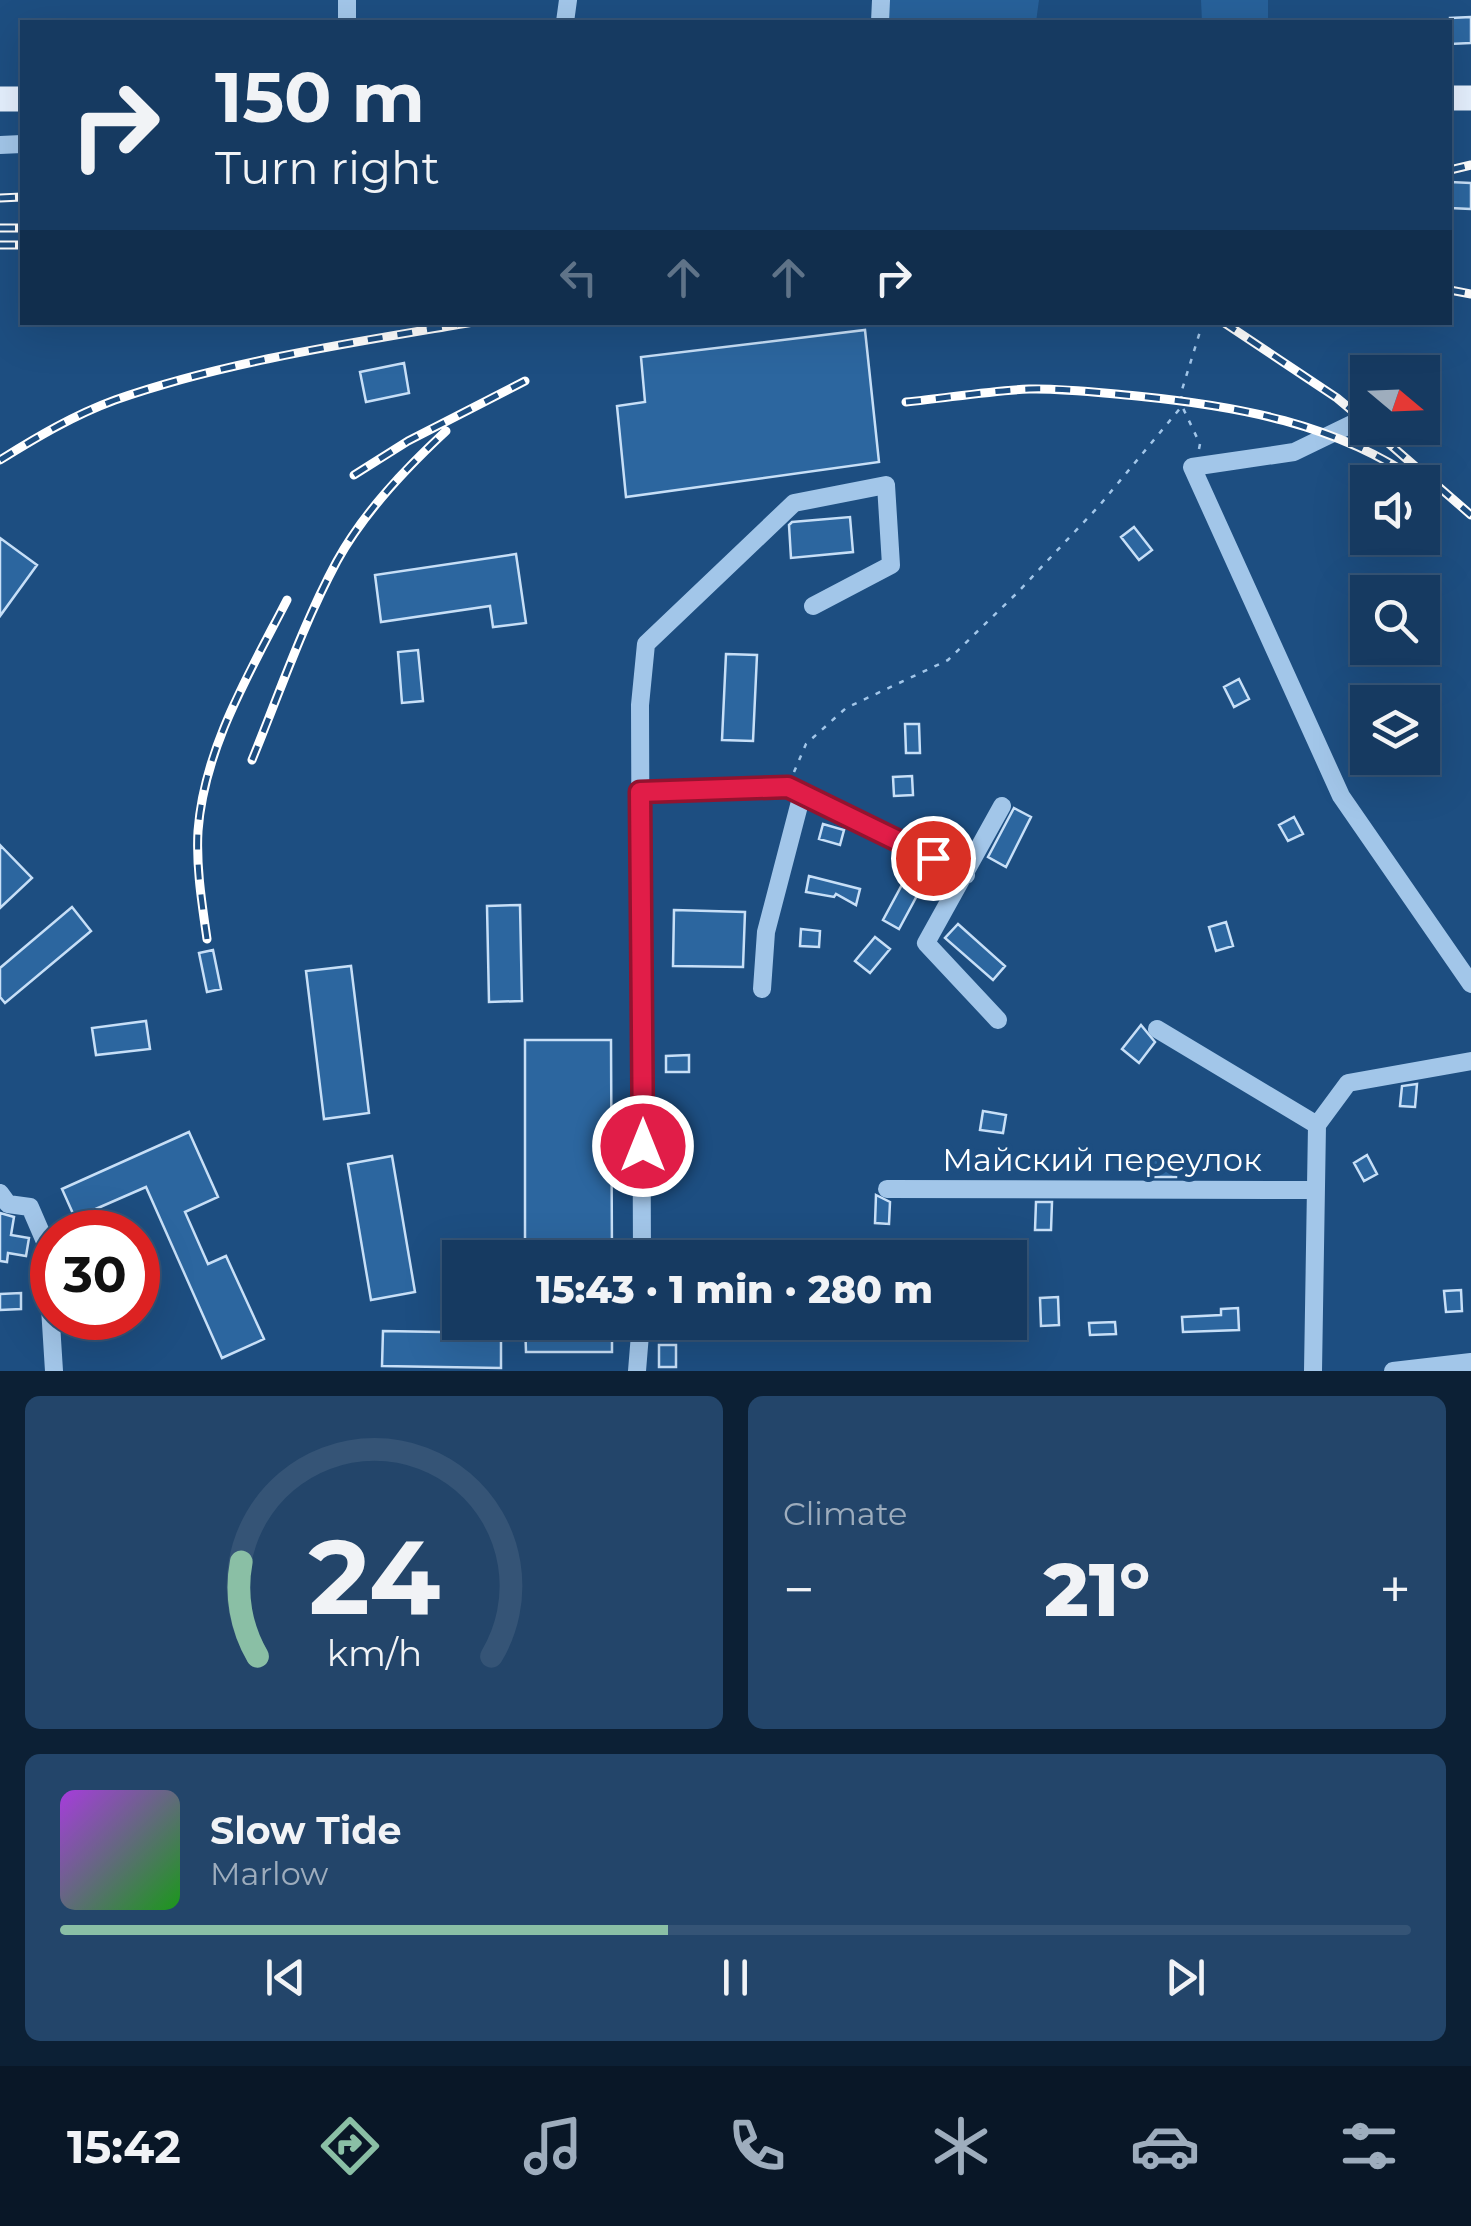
<!DOCTYPE html>
<html lang="en">
<head>
<meta charset="utf-8">
<style>
	:root { --surface:#163a61; --page:#23456a; --text:#f1f3f6; --muted:#9eadbd; --line:#355476; --accent:#8abfa5 }
	body { margin:0; font-family:Montserrat,sans-serif; background:var(--page); color:var(--text); height:100vh; display:flex; flex-direction:column; font-size:38px; white-space:nowrap }
	* { box-sizing:border-box; margin:0 }
	p { font-size:32px; color:var(--muted) }
	.icon { flex:none; width:55px; height:55px; fill:none; stroke:currentColor; stroke-width:2; stroke-linecap:round; stroke-linejoin:round }
	.map { position:relative; height:1371px; overflow:hidden }
	.details { display:flex; flex-direction:column; gap:25px; padding:25px; background:#0c2035; flex:1 }
	.details>* { flex:none }
	.banner { position:absolute; left:20px; top:20px; width:1432px; height:305px; border-radius:0px; box-shadow:0 10px 40px #0002,0 0 0 2px var(--line); background:#163a61; color:var(--text); overflow:hidden }
	.needle { width:65px; rotate:109deg }
	.fabs { position:absolute; left:1350px; top:355px; display:grid; gap:20px }
	.fabs a { display:grid; place-items:center; width:90px; height:90px; border-radius:0px; background:var(--surface); box-shadow:0 10px 40px #0002,0 0 0 2px var(--line); font-size:50px }
	.speed { position:absolute; left:30px; top:1210px; display:flex; gap:20px; font-size:50px; font-weight:700; text-align:center }
	.speed>* { display:grid; place-content:center; width:130px; height:130px; border-radius:50%; background:var(--surface); box-shadow:0 10px 40px #0002,0 0 0 2px var(--line); line-height:1 }
	.speed .limit { border:15px solid #d22; background:#fff; color:#111 }
	.pin { position:absolute; display:grid; place-items:center; width:85px; height:85px; color:#fff; margin:-42px; border:5px solid #fff; border-radius:50%; box-shadow:0 2px 10px #0007 }
	.me { position:absolute; width:110px; margin:-55px; rotate:0deg; stroke-linejoin:round; filter:drop-shadow(0 0 8px #0008) }
	.turn { display:flex; align-items:center; gap:35px; height:210px; padding:0 30px; font-size:45px }
	.turn .icon { width:130px; height:130px; stroke-width:2.5 }
	.turn b { display:block; font-size:70px; line-height:85px }
	.lanes { display:flex; align-items:center; height:95px; padding:0 30px; background:#0003; justify-content:center; gap:50px; direction:ltr }
	.lanes .off { opacity:.35 }
	.big { font-size:75px; font-weight:800; line-height:1.1 }
	.details .card { flex:1; display:flex; flex-direction:column; justify-content:center; gap:15px; min-width:0; padding:0 35px; border-radius:15px; background:var(--page) }
	.details .dial { align-items:center; gap:0 }
	.dial svg { height:260px; overflow:visible; fill:none; stroke:var(--line); stroke-width:7; stroke-linecap:round; text-anchor:middle }
	.dial text { fill:var(--text); stroke:none }
	.song { display:flex; align-items:center; gap:30px }
	.cover { width:120px; height:120px; border-radius:15px; background:linear-gradient(135deg,hsl(280 70% 55%),hsl(120 70% 35%)) }
	.played { height:10px; border-radius:5px; background:linear-gradient(90deg,var(--accent) 45%,var(--line) 45%) }
	.keys { display:flex; justify-content:space-around; direction:ltr }
	.heat { display:flex; justify-content:space-between; align-items:center; font-size:55px; direction:ltr }
	.details .tiles { flex:1; display:grid; gap:25px; grid-template-columns:1fr 1fr }
	.card:last-child { grid-column:span 2 }
	.trip { position:absolute; left:442px; top:1240px; width:585px; height:100px; border-radius:0px; background:var(--surface); box-shadow:0 10px 40px #0002,0 0 0 2px var(--line); font-weight:800; line-height:100px; text-align:center }
	.tab-bar { display:flex; height:160px; justify-content:space-around; align-items:center; background:#091727; color:var(--muted) }
	.tab-bar .icon { width:70px; height:70px }
	.tab-bar .selected { color:var(--accent) }
	.tab-bar b { font-size:45px; color:var(--text) }
	.map>svg:first-child { display:block }
</style>
</head>
<body>
<div class="map">
<svg width="1471" height="1371" viewBox="0 0 1471 1371">
	<rect width="100%" height="100%" fill="#1d4e81"/>
	<path fill="#27619a" d="M889 0H1039L1036 22H887Z
		M1201 0H1268V22H1202Z"/>
	<path fill="#2c669f" stroke="#c7dff7" stroke-width="2.5" d="M1471 17V43L1450 44V18Z
		M1450 182 1471 183V209L1450 208Z
		M865 330 879 462 626 497 617 406 645 402 641 357Z
		M404 363 409 393 366 402 360 372Z
		M850 517 853 552 791 558 789 525 792 522Z
		M1134 527 1152 550 1139 560 1121 537Z
		M0 538 37 565 0 616Z
		M516 554 526 623 493 627 490 606 381 622 375 575Z
		M418 650 423 701 402 703 398 652Z
		M726 654 757 655 753 741 722 740Z
		M1239 679 1249 699 1234 707 1224 687Z
		M905 724H919L920 753H906Z
		M912 776 913 795 894 796 893 777Z
		M1014 808 1031 817 1006 867 988 857Z
		M1294 817 1303 834 1288 841 1279 825Z
		M823 824 844 830 840 845 819 839Z
		M0 845 32 878 0 908Z
		M911 868 927 877 899 929 883 920Z
		M809 876 860 889 856 905 836 894 834 897 806 892Z
		M520 905 522 1001 489 1002 487 906Z
		M72 907 91 931 5 1003 0 997V968Z
		M674 910 745 912 743 967 673 966Z
		M1226 922 1233 946 1216 951 1209 927Z
		M958 924 1005 966 993 980 945 938Z
		M801 929 820 931 819 947 800 946Z
		M875 937 890 949 870 973 855 961Z
		M213 950 221 989 207 992 199 953Z
		M351 966 369 1113 324 1119 306 971Z
		M146 1021 150 1049 96 1055 92 1028Z
		M1141 1025 1155 1042 1139 1063 1122 1049Z
		M525 1040H611L612 1258H525Z
		M689 1055V1072H666V1056Z
		M1417 1084 1415 1107 1400 1106 1402 1086Z
		M983 1111 1006 1115 1003 1133 980 1130Z
		M189 1132 218 1197 185 1212 208 1264 226 1256 264 1339 222 1358 146 1187 75 1218 62 1189Z
		M1150 1154 1176 1155V1177H1149Z
		M1367 1155 1377 1174 1364 1181 1354 1163Z
		M392 1156 415 1292 371 1300 348 1164Z
		M876 1195 890 1202 889 1224 875 1223Z
		M1036 1202H1052L1051 1230H1035Z
		M0 1213 14 1217 11 1235 29 1238 26 1256 8 1253 7 1262 0 1261Z
		M1461 1290 1462 1311 1446 1312 1444 1291Z
		M21 1293V1309L0 1310V1294Z
		M1058 1297 1059 1325 1041 1326 1040 1298Z
		M1238 1308 1239 1330 1183 1332 1182 1317 1221 1315V1309Z
		M525 1322H612V1352H526Z
		M1115 1322 1116 1334 1090 1335 1089 1323Z
		M383 1331 501 1333V1368L382 1366Z
		M659 1345H676V1367H659Z"/>
	<g fill="none" stroke-linecap="round" stroke-linejoin="round">
		<path stroke="#a2c6e9" stroke-width="2.5" stroke-dasharray="5 8" stroke-linecap="butt" d="M1199 449 1200 444 1182 406 1181 393 1203 322
			M794 772 806 744 846 708 948 660 1018 592 1099 506 1182 406"/>
		<path stroke="#a2c6e9" stroke-width="18" d="M347 0V22
			M565 22 568 0
			M880 22 881 0
			M0 145 22 144
			M1358 421 1294 452 1192 467 1341 796 1471 984
			M640 792 788 787 966 875
			M762 989 766 932 802 794
			M998 1020 926 943 1002 806
			M1157 1029 1317 1125
			M887 1189 1316 1190
			M0 1193 8 1204 30 1207 46 1244 54 1371
			M642 1258 640 705 646 644 794 503 886 485 891 565 813 606
			M637 1371 641 1322
			M1313 1371 1317 1125 1348 1083 1471 1061
			M1393 1371 1471 1362"/>
		<path stroke="#e5f0fe" stroke-width="25" d="M1450 98H1471
			M0 99H22"/>
		<g stroke="#fff" stroke-width="9">
			<path id="rail" d="M1450 170 1471 165
				M0 198 22 197
				M0 228H22
				M0 245H22
				M1450 290 1471 294
				M1223 322 1337 398 1368 424
				M906 402C947 398 988 391 1029 389 1064 388 1101 393 1137 396 1237 406 1335 423 1420 482
				M1371 428 1471 515
				M0 460C37 437 74 415 115 400 226 361 357 342 473 322
				M354 475 408 441 525 381
				M252 760C279 694 303 624 337 561 364 512 405 469 446 431
				M207 939C202 904 196 867 198 831 204 748 250 672 287 600"/>
		</g>
		<use href="#rail" stroke="#1d4e81" stroke-width="5" stroke-dasharray="15" stroke-linecap="butt"/>
	</g>
	<g fill="none" stroke-linecap="round" stroke-linejoin="round">
		<g stroke="#92132f" stroke-width="25">
			<path id="route" d="M643 1146 640 792 788 787 933 858"/>
		</g>
		<use href="#route" stroke="#e11d48" stroke-width="18"/>
	</g>
	<g text-anchor="middle" dominant-baseline="central" stroke-width="10" stroke-linejoin="round" paint-order="stroke">
		<g font-size="32" fill="#fff" stroke="#1d4e81">
			<text x="1102" y="1159">Майский переулок</text>
		</g>
	</g>
</svg>
<div class="fabs">
<a><svg class="needle" viewBox="-14 -14 28 28"><path d="M0-13l5 13h-10z" fill="#e53935"/><path d="M0 13l5-13h-10z" fill="#9eadbd"/></svg></a>
<a><svg class="icon" aria-label="sound" viewBox="0 0 24 24"><path d="M4 9h4l5-4v14l-5-4H4zM17 9q2 3 0 6"/></svg></a>
<a><svg class="icon" aria-label="search" viewBox="0 0 24 24"><circle cx="10" cy="10" r="6"/><path d="M15 15l6 6"/></svg></a>
<a><svg class="icon" aria-label="layers" viewBox="0 0 24 24"><path d="M12 4l9 5-9 5-9-5zM3 14l9 5 9-5"/></svg></a>
</div>
<div class="speed"><div class="limit">30</div></div>
<div class="pin" style="left:933px;top:858px;background:#d93025"><svg class="icon" aria-label="arrive" viewBox="0 0 24 24"><path d="M6 21V4h12l-3 4 3 4H6"/></svg></div>
<svg class="me" style="left:643px;top:1146px" viewBox="-20 -20 40 40"><circle r="17" fill="#e11d48" stroke="#fff" stroke-width="3"/><path d="M0-11L8 9 0 5-8 9z" fill="#fff"/></svg>
<div class="trip">15:43 · 1 min · 280 m</div>
<div class="banner">
<div class="turn"><svg class="icon" aria-label="right" viewBox="0 0 24 24"><path d="M7 20v-9h11M14 6l5 5-5 5"/></svg><div><b>150 m</b>Turn right</div></div>
<div class="lanes"><svg class="icon off" aria-label="left" viewBox="0 0 24 24"><path d="M17 20v-9H6M10 6l-5 5 5 5"/></svg><svg class="icon off" aria-label="ahead" viewBox="0 0 24 24"><path d="M12 20V5M6 11l6-6 6 6"/></svg><svg class="icon off" aria-label="ahead" viewBox="0 0 24 24"><path d="M12 20V5M6 11l6-6 6 6"/></svg><svg class="icon" aria-label="right" viewBox="0 0 24 24"><path d="M7 20v-9h11M14 6l5 5-5 5"/></svg></div>
</div>
</div>
<section class="details">
<div class="tiles">
<div class="card dial"><svg viewBox="0 0 100 80">
<path d="M14 69A42 42 0 1 1 86 69"/>
<path d="M14 69A42 42 0 0 1 9 40" stroke="#8abfa5"/>
<text x="50" y="56" font-size="32" font-weight="700">24</text>
<text x="50" y="72" font-size="11">km/h</text>
</svg></div>
<div class="card"><p>Climate</p>
<div class="heat"><a>−</a><b class="big">21°</b><a>+</a></div>
</div>
<div class="card">
<div class="song"><i class="cover"></i><div><b>Slow Tide</b><p>Marlow</p></div></div>
<div class="played"></div>
<div class="keys"><svg class="icon" aria-label="previous" viewBox="0 0 24 24"><path d="M18 5L8 12l10 7zM5 5v14"/></svg><svg class="icon" aria-label="pause" viewBox="0 0 24 24"><path d="M8 5v14M16 5v14"/></svg><svg class="icon" aria-label="next" viewBox="0 0 24 24"><path d="M6 5l10 7-10 7zM19 5v14"/></svg></div>
</div>
</div>
</section>
<nav class="tab-bar">
<b>15:42</b>
<svg class="icon selected" aria-label="directions" viewBox="0 0 24 24"><path d="M12 3l9 9-9 9-9-9zM9 14v-3h6M13 9l2 2-2 2"/></svg>
<svg class="icon" aria-label="music" viewBox="0 0 24 24"><path d="M9 18V5l10-2v13"/><circle cx="6" cy="18" r="3"/><circle cx="16" cy="16" r="3"/></svg>
<svg class="icon" aria-label="phone" viewBox="0 0 24 24"><path d="M5 4h4l2 5-3 2q2 4 5 5l2-3 5 2v4C11 20 4 13 5 4z"/></svg>
<svg class="icon" aria-label="climate" viewBox="0 0 24 24"><path d="M12 3v18M4 7l16 10M4 17L20 7"/></svg>
<svg class="icon" aria-label="car" viewBox="0 0 24 24"><path d="M5 17H2v-5l4-1 3-4h7l3 4 3 1v5h-3M9 17h6M6 11h13"/><circle cx="7" cy="17" r="2"/><circle cx="17" cy="17" r="2"/></svg>
<svg class="icon" aria-label="filters" viewBox="0 0 24 24"><path d="M4 7h16M4 17h16"/><circle cx="9" cy="7" r="2"/><circle cx="15" cy="17" r="2"/></svg>
</nav>
</body>
</html>
